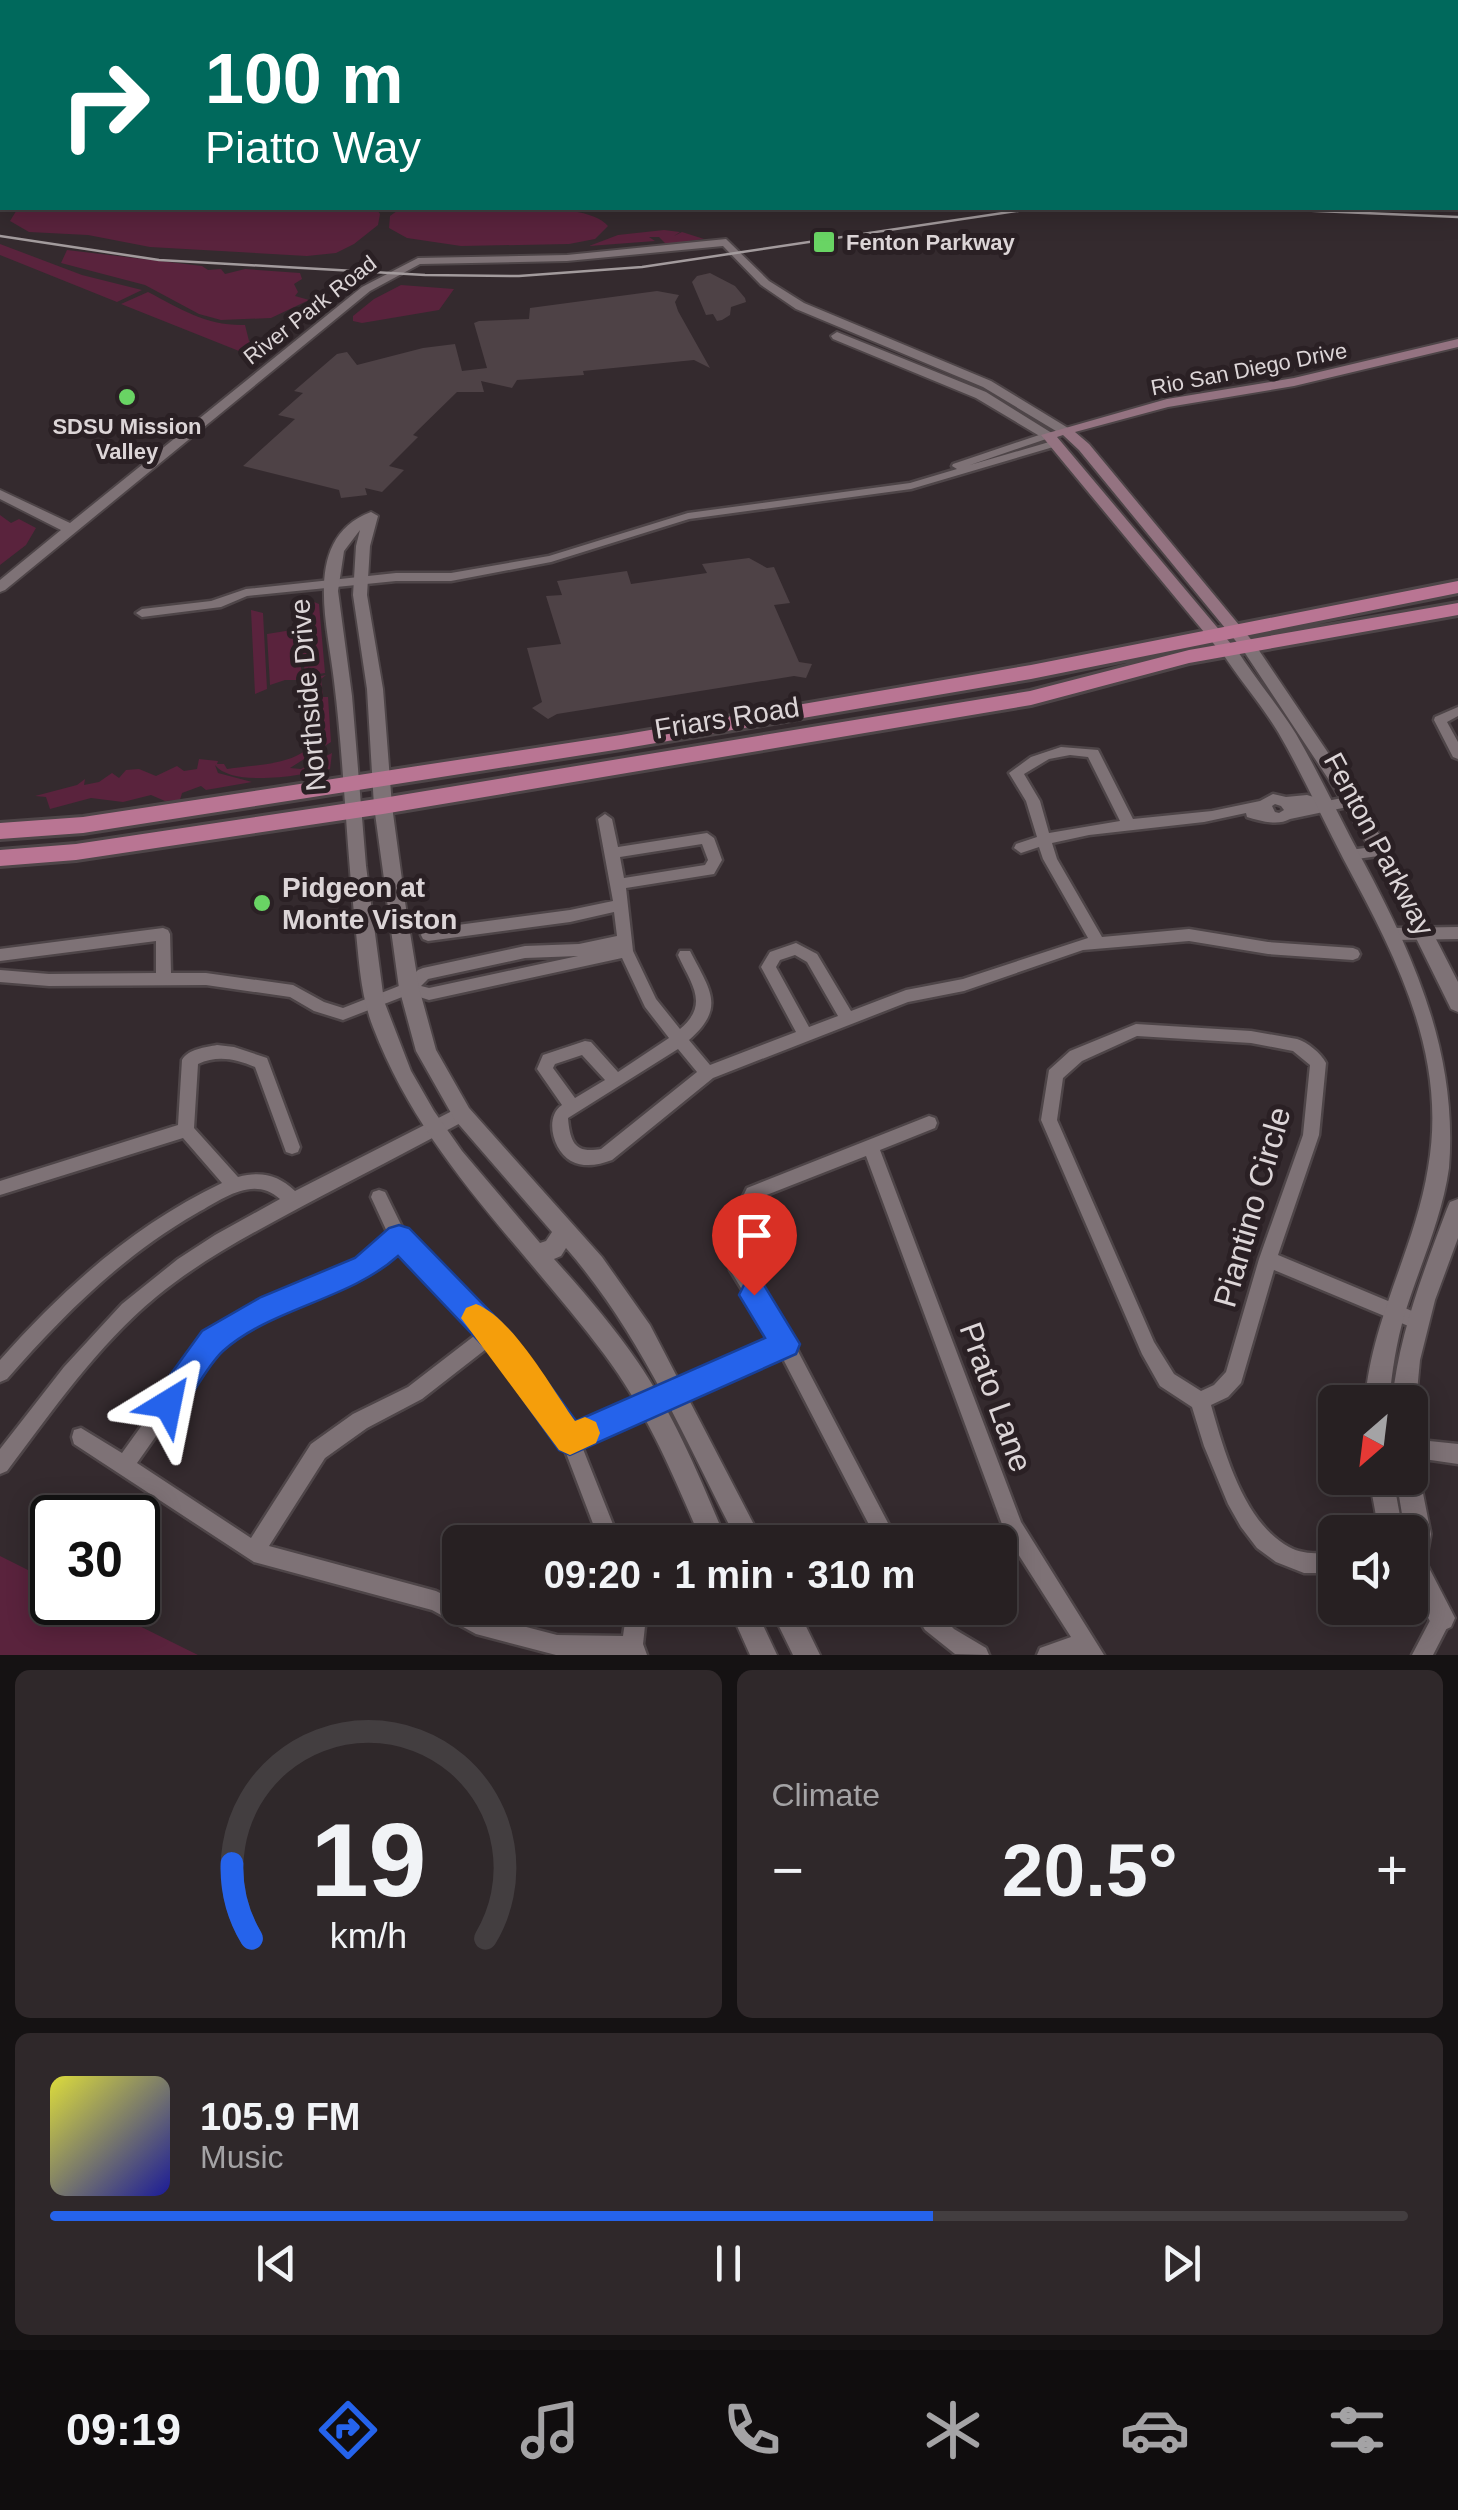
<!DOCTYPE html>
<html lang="en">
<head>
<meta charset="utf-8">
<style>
	:root { --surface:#272022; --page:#2f282a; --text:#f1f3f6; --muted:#a4a3a5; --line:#433e40; --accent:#2563eb }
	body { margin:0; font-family:Arial,sans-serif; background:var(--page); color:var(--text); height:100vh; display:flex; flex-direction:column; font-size:38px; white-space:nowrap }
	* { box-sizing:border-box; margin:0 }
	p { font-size:32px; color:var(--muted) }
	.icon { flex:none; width:55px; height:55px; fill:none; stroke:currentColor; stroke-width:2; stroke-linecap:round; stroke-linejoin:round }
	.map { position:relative; height:1655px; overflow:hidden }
	.side { display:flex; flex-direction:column; gap:15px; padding:15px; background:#151213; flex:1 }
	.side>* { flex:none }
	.hud { position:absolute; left:0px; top:0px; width:1460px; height:210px; box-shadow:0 5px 25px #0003,0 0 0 2px var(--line); background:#00695c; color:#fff; overflow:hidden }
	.needle { width:65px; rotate:208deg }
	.tools { position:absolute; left:1318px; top:1385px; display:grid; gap:20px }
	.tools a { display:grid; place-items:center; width:110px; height:110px; border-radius:15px; background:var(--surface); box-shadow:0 5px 25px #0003,0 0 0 2px var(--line); font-size:50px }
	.speed { position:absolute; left:30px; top:1495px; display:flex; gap:20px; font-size:50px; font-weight:700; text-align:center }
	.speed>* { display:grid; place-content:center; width:130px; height:130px; border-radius:50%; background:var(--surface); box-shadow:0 5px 25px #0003,0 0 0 2px var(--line); line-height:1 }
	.speed .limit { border:5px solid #111; border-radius:15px; background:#fff; color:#111 }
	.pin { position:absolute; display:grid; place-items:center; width:85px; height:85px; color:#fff; margin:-102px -42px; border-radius:50% 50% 50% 0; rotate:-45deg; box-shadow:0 0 10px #0007 }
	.pin .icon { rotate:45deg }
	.me { position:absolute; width:110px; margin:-55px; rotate:35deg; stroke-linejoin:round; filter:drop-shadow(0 0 8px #0008) }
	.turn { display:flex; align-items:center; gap:35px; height:210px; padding:0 40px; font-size:45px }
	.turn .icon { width:130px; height:130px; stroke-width:2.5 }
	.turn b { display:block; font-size:70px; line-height:85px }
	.big { font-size:75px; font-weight:700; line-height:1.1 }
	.side .card { flex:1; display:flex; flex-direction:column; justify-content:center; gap:15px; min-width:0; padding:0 35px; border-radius:15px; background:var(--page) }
	.side .dial { align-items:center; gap:0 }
	.dial svg { height:260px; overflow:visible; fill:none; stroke:var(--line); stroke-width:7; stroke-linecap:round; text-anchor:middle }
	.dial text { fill:var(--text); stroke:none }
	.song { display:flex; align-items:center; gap:30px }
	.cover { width:120px; height:120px; border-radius:15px; background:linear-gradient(135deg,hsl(60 70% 55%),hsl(240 70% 35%)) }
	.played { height:10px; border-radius:5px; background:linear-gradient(90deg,var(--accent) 65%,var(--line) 65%) }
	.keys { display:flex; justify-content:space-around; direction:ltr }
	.heat { display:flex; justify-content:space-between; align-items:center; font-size:55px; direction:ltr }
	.side .tiles { flex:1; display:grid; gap:15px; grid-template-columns:1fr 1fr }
	.card:last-child { grid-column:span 2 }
	.trip { position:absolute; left:442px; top:1525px; width:575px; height:100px; border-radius:15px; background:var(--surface); box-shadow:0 5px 25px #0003,0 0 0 2px var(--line); font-weight:700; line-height:100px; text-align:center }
	.menu { display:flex; height:160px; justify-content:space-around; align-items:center; background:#100d0e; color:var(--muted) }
	.menu .icon { width:70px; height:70px }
	.menu .current { color:var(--accent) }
	.menu b { font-size:45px; color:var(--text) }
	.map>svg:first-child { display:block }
</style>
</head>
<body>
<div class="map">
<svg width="1458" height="1655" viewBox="0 0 1458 1655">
	<rect width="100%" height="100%" fill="#342a2e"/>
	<path fill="#5a233d" d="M18 208H376L380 214 378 225 354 244 336 253 307 256 150 247 88 235 29 232 10 221Z
		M401 208C441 207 587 197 608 226L595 239 569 244 461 246 407 238 389 228 390 216Z
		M664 230 680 232 674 236 682 232 704 239 666 244 659 237H649L655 241 589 246 618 235Z
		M0 244 82 275 142 290 117 302 0 255Z
		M67 250 202 266 208 270 221 269 225 274 245 269 300 273 302 279 294 284 298 292 295 296 309 300 271 318 221 320 199 314 145 285 61 263Z
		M401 285 454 289 439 310 362 323 353 321V316L374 299Z
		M148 292C181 309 206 326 245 325L249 341 264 355 244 353 121 304Z
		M0 515 11 523 19 519 36 528 26 545 0 565Z
		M309 600 319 604 325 673 305 676 299 608Z
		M251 610 263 613 267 689 255 694Z
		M298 629 302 680H285L270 685 267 634Z
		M326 675 321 679 323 697H328L331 742 290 768 301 769 332 753 330 769C303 775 233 788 215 765L218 773 252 782 206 790 201 786 182 793 180 800 165 801 151 795 123 802 91 798 50 809 46 797 35 796 77 785 85 779 84 785 99 782 112 773 119 778 126 770 139 769 156 776 177 766 184 771 197 769 199 759 218 761 217 764H224L227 769C255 765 292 765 311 746L308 740 317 732 312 678Z
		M0 1556 52 1582V1602L93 1603 198 1655H0Z"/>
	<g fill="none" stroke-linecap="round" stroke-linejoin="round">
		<path fill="#250214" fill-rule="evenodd" d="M0 123H2V131H0Z"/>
	</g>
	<path fill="#4e4246" d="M710 273 735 286 745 298 746 302 731 307 730 315 722 320 717 321 713 314 706 315 692 282 697 276Z
		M657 291 679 295 675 302 678 311 710 368 694 360 583 371 584 375 517 380 512 388 481 381 484 392H457L413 435 418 437 389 466 404 470 382 492 365 488 367 495 341 498 339 490 243 466 295 419 278 415 303 393 294 391 337 354 347 352 357 365 423 348 455 344 462 371 487 368 474 323 479 321 529 319 530 308Z
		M749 558 767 568 774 567 790 603 774 605 799 662 812 664 806 678 794 676 557 714 548 719 532 708 542 702 527 648 561 644 546 596 562 595 557 581 627 571 631 584 707 573 702 564Z"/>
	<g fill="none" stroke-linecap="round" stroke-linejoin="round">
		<g stroke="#4e4548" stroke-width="5">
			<path id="minor" d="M295 0H301L300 2H294Z
				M1048 432 1053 435 1052 437 970 465 1056 440 1061 443 1060 445 911 489 689 519 551 562 451 581H396L247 596 221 607 142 617 136 613 142 609 211 601 246 589 396 573H451L549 556 688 513 910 483 957 469 952 466 953 464Z
				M1458 707V716L1447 722 1458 742V759L1453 757 1434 720 1435 717Z
				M1061 747 1098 750 1133 819 1212 811 1260 801 1273 794 1286 797 1307 795 1327 801 1352 796 1359 801 1352 806 1290 819C1278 826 1260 821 1247 817L1246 813 1204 822 1089 835 1052 843 1057 859 1102 937 1189 929 1268 942 1353 948 1358 950 1360 954 1358 958 1353 960 1268 954 1189 941 1083 950 964 991 908 1002 713 1078 612 1160C598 1165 585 1168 571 1161 553 1151 544 1117 562 1105L537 1069 543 1055 585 1041 591 1042 618 1072 669 1038 645 1007 622 958 429 1000 410 994 343 1020 314 1011 290 997 206 985 49 986 0 982V970L49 974 156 973V941L0 961V949L163 928 168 930 170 934 171 973H206L293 985 324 1002 343 1008 404 984 418 970 423 968 525 946 579 944 617 936 614 912 570 922 428 941 423 939 421 935 423 931 428 929 570 910 613 901 598 819 605 814 612 819 618 847 707 833 714 838 722 860 714 874 626 888 633 951 656 999 680 1029C710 1004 691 984 678 955L680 951H690C709 989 727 1007 689 1040L710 1065 796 1032 761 967 770 952 796 943 817 954 851 1011 906 990 963 979 1088 938 1043 859 1039 847 1021 853 1014 848 1016 844 1037 837 1026 801 1009 773 1031 757ZM1070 755 1088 757 1120 821 1049 833 1040 801 1024 774 1049 759ZM1275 804 1281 806 1284 810 1279 813 1275 812 1272 806ZM702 844 708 860 705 865 624 878 620 857ZM795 955 807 962 838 1016 809 1027 776 967 780 960ZM578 956 429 988 421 986 428 979 525 958ZM678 1049 697 1072 601 1149C575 1154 570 1142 568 1118ZM582 1055 605 1080 575 1098 553 1068 555 1064Z
				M1380 846 1387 851 1385 855 1350 860 1343 855 1350 850Z
				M1458 927V939L1395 940 1390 938 1388 934 1390 930 1395 928Z
				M1136 1024 1251 1031 1297 1039C1307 1042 1321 1053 1326 1063L1319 1135 1278 1255 1424 1316 1427 1322 1424 1328 1418 1330 1274 1270 1241 1383 1228 1397 1211 1405C1224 1451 1244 1523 1289 1547 1303 1555 1319 1553 1335 1553V1573H1304L1276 1562 1257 1548 1241 1527 1228 1504 1204 1446 1192 1407 1160 1386 1142 1354 1041 1120 1049 1070 1070 1051ZM1137 1036 1251 1043 1293 1051 1310 1065 1303 1135 1259 1259 1226 1372 1214 1385 1201 1391 1174 1374 1154 1342 1057 1120 1063 1078 1082 1061Z
				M217 1045 234 1047 267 1058 300 1147 298 1152 292 1154 286 1152 255 1067C235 1059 218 1055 198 1064L194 1128 238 1177C261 1171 278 1175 295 1191L456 1109 462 1107 468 1109 470 1114 468 1119C412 1149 354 1179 299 1208 249 1235 201 1260 156 1297 97 1346 53 1410 7 1471L0 1474V1449L64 1367 122 1304 178 1259 215 1235 280 1199C253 1175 223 1199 197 1213 122 1256 63 1315 7 1379L0 1382V1360C65 1287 134 1225 222 1183L183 1138 0 1195V1181L178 1125 182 1060C188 1049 206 1047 217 1045Z
				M929 1116 935 1118 937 1123 935 1128 880 1150 1021 1522 1104 1655H1037L1040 1648 1071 1637 1006 1535 866 1156 759 1198 746 1227 748 1268 791 1338 898 1542H878L781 1355 581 1444 620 1542H600L563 1445 490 1346 422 1399 367 1428 325 1458 269 1546 436 1591 460 1603V1608H467L480 1615 557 1635 623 1636 627 1608H647L643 1644 647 1655H556L476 1634 432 1610 254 1562 74 1444 72 1437 74 1430 81 1428 122 1453 206 1336 265 1301 359 1261 389 1236 371 1197 373 1192 379 1190 385 1192 405 1233 507 1338 573 1428 773 1340 730 1270 728 1227 747 1188ZM398 1249 478 1333 408 1387 353 1414 311 1444 251 1538 137 1463 218 1348 277 1313 371 1273Z
				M1410 1439 1458 1444V1464L1410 1457Z
				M912 1608H933L954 1629 986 1648 989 1655 955 1654 925 1630Z
				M1442 1608 1449 1611 1452 1618 1433 1655H1412L1435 1611Z"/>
		</g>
		<g stroke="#4e4548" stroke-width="4">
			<path id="tertiary" d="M739 0H747L748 2H740Z
				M0 19H2V25H0Z
				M726 239 769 281 804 303 991 381 1073 431 1066 435 1061 434 983 387 796 309 761 285 723 246 567 261 420 264 370 291 5 590 0 592V580L61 530 0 499V490L70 523 362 287 418 258 567 255Z
				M837 332 986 392 1055 435 1053 438H1043L976 398 833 339 831 336Z
				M371 512 378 516 370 546 367 595 383 689 392 806 405 902 419 988 436 1050 469 1108 602 1257 650 1325 763 1542H738C686 1442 641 1334 566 1248L561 1256 554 1259C583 1291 612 1325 637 1361 675 1416 701 1480 727 1542H702C674 1477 647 1411 604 1354 523 1246 422 1156 373 1027 360 994 359 958 355 923 346 842 344 761 334 681 328 625 301 538 371 512ZM360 530 356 546 353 595 367 689 374 806 399 988 416 1051 455 1120 552 1232 546 1241 540 1243 462 1151 434 1111 411 1071 384 1001 366 866 352 696 338 591 344 551Z
				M1249 642 1254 643 1341 772 1398 865 1458 982V1012L1451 1009 1381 867 1329 780 1241 647Z
				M1229 646 1235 647C1254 677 1277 704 1296 734 1320 775 1340 819 1363 861 1415 958 1458 1055 1449 1168 1442 1218 1420 1265 1405 1313 1396 1343 1392 1372 1389 1402H1365C1371 1320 1415 1249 1428 1168 1448 1055 1396 957 1344 860 1322 818 1302 773 1278 732 1261 704 1239 679 1221 651Z
				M1458 1199V1238L1435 1300 1420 1360 1416 1402 1410 1411V1402H1392C1399 1334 1423 1273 1447 1209L1450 1202Z
				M1410 1467 1417 1469 1420 1478 1431 1534 1426 1562 1455 1618 1451 1627 1442 1631 1433 1627 1410 1584V1532H1405L1396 1478H1410Z
				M1369 1478H1393L1403 1532H1379Z
				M729 1608H755L777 1655H750Z
				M770 1608H797L820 1655H793Z"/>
		</g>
		<g stroke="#4e4548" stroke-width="4">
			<path id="secondary" d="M0 60H2V66H0Z
				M1458 339V347L1294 386 1168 407 1075 432 1089 444 1254 643 1257 647 1249 652 1244 651 1079 450 1063 435 1057 437 1237 651 1229 656 1223 655 1041 435 1167 399 1294 378Z"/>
		</g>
		<g stroke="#4e4548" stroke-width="6">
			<path id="trunk" d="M1458 581V593L1031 679 621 749 83 833 0 839V823L83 817 621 735 1031 665Z
				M1458 603V615L1189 663 1031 705 383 814 76 860 0 866V850L76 844 383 798 1030 691 1189 650Z"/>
		</g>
		<g stroke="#4e4548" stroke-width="5">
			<path id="motorway" d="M1391 0H1431L1432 2H1393Z
				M0 28H2V36H0Z"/>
		</g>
		<use href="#minor" fill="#7e7276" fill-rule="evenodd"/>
		<use href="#tertiary" fill="#7e7276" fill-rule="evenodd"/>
		<use href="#secondary" fill="#947381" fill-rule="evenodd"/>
		<use href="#trunk" fill="#b97593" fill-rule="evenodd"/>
		<use href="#motorway" fill="#c8769a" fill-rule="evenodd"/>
		<path stroke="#a39b9d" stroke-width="2.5" d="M1246 208 1458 217
			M0 236 159 260 425 275 519 276 642 267 1037 208"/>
	</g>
	<path fill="#2563eb" stroke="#184099" stroke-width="2.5" d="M399 1225 409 1228 512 1334 576 1421 765 1338 739 1295 744 1285 754 1281 764 1285 800 1344 796 1354 570 1455 559 1450 491 1354 398 1256C349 1300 271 1308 223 1351 206 1367 193 1395 179 1414L168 1419 157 1414 153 1404 157 1393 202 1331 261 1297 355 1258 389 1228Z"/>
	<path fill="#f59e0b" d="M476 1304C513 1318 552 1389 575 1421L585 1417 596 1422 600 1433 596 1443 570 1455 559 1450 461 1318 466 1308Z"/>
	<g fill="#69d464" stroke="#2a2024" stroke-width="4">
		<rect x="812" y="230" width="24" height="24" rx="5"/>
		<circle cx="127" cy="397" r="10"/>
		<circle cx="262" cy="903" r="10"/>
	</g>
	<g text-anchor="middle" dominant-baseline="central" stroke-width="10" stroke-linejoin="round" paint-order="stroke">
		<g font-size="22" font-weight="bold" fill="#dcd5d7" stroke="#2a2024" text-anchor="start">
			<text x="846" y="242">Fenton Parkway</text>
			<text x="127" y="426" text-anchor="middle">SDSU Mission<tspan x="127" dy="25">Valley</tspan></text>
		</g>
		<g font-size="22" fill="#dcd5d7" stroke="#2a2024">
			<text transform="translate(310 310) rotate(-38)">River Park Road</text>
			<text transform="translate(1249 369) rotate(-11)">Rio San Diego Drive</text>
		</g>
		<g font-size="28" fill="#dcd5d7" stroke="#2a2024">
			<text transform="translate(308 695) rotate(-95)">Northside Drive</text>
			<text transform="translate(727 718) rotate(-9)">Friars Road</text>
			<text transform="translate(1379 844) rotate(62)">Fenton Parkway</text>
		</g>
		<g font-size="28" font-weight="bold" fill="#dcd5d7" stroke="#2a2024" text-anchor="start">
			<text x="282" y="887">Pidgeon at<tspan x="282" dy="32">Monte Viston</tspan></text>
		</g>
		<g font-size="32" fill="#dcd5d7" stroke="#2a2024">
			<text transform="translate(1252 1207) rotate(-74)">Piantino Circle</text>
			<text transform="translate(996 1397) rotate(70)">Prato Lane</text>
		</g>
	</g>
</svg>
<div class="tools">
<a><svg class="needle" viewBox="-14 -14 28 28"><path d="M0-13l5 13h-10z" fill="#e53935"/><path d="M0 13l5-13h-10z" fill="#a4a3a5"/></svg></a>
<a><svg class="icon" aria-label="sound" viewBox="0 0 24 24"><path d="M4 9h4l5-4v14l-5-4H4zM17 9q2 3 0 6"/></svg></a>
</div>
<div class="speed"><div class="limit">30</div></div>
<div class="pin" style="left:754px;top:1295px;background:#d93025"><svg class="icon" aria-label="arrive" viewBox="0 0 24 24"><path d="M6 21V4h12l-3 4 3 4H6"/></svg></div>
<svg class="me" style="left:168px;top:1404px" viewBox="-20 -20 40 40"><path d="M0-17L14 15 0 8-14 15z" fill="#2563eb" stroke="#fff" stroke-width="4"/></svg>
<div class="trip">09:20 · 1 min · 310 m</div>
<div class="hud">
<div class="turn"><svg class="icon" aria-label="right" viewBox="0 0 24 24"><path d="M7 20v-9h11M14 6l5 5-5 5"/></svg><div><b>100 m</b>Piatto Way</div></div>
</div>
</div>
<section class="side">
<div class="tiles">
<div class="card dial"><svg viewBox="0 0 100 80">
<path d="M14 69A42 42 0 1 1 86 69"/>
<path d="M14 69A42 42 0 0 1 8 46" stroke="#2563eb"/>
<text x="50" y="56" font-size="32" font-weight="700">19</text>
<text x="50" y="72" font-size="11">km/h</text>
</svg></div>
<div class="card"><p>Climate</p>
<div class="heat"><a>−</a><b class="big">20.5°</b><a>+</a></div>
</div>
<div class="card">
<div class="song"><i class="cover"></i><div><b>105.9 FM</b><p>Music</p></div></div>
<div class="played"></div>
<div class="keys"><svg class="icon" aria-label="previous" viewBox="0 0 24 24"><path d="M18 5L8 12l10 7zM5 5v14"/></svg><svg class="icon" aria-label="pause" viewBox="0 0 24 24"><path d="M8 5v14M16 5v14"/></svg><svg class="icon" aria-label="next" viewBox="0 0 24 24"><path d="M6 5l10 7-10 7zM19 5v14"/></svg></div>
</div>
</div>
</section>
<nav class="menu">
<b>09:19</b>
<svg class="icon current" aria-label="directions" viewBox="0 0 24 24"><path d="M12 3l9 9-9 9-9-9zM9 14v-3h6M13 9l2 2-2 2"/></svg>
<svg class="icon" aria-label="music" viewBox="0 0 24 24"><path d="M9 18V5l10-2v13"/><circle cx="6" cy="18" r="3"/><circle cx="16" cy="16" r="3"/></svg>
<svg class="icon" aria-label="phone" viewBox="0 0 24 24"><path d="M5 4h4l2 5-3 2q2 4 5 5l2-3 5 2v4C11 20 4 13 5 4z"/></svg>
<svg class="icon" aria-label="climate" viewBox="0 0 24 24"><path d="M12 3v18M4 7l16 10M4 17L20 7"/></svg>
<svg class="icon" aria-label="car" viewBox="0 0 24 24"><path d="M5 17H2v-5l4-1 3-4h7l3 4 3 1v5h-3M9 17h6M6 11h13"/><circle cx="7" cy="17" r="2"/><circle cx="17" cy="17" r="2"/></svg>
<svg class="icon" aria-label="filters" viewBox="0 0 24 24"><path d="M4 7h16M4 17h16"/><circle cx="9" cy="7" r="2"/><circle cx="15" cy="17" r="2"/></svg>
</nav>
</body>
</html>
